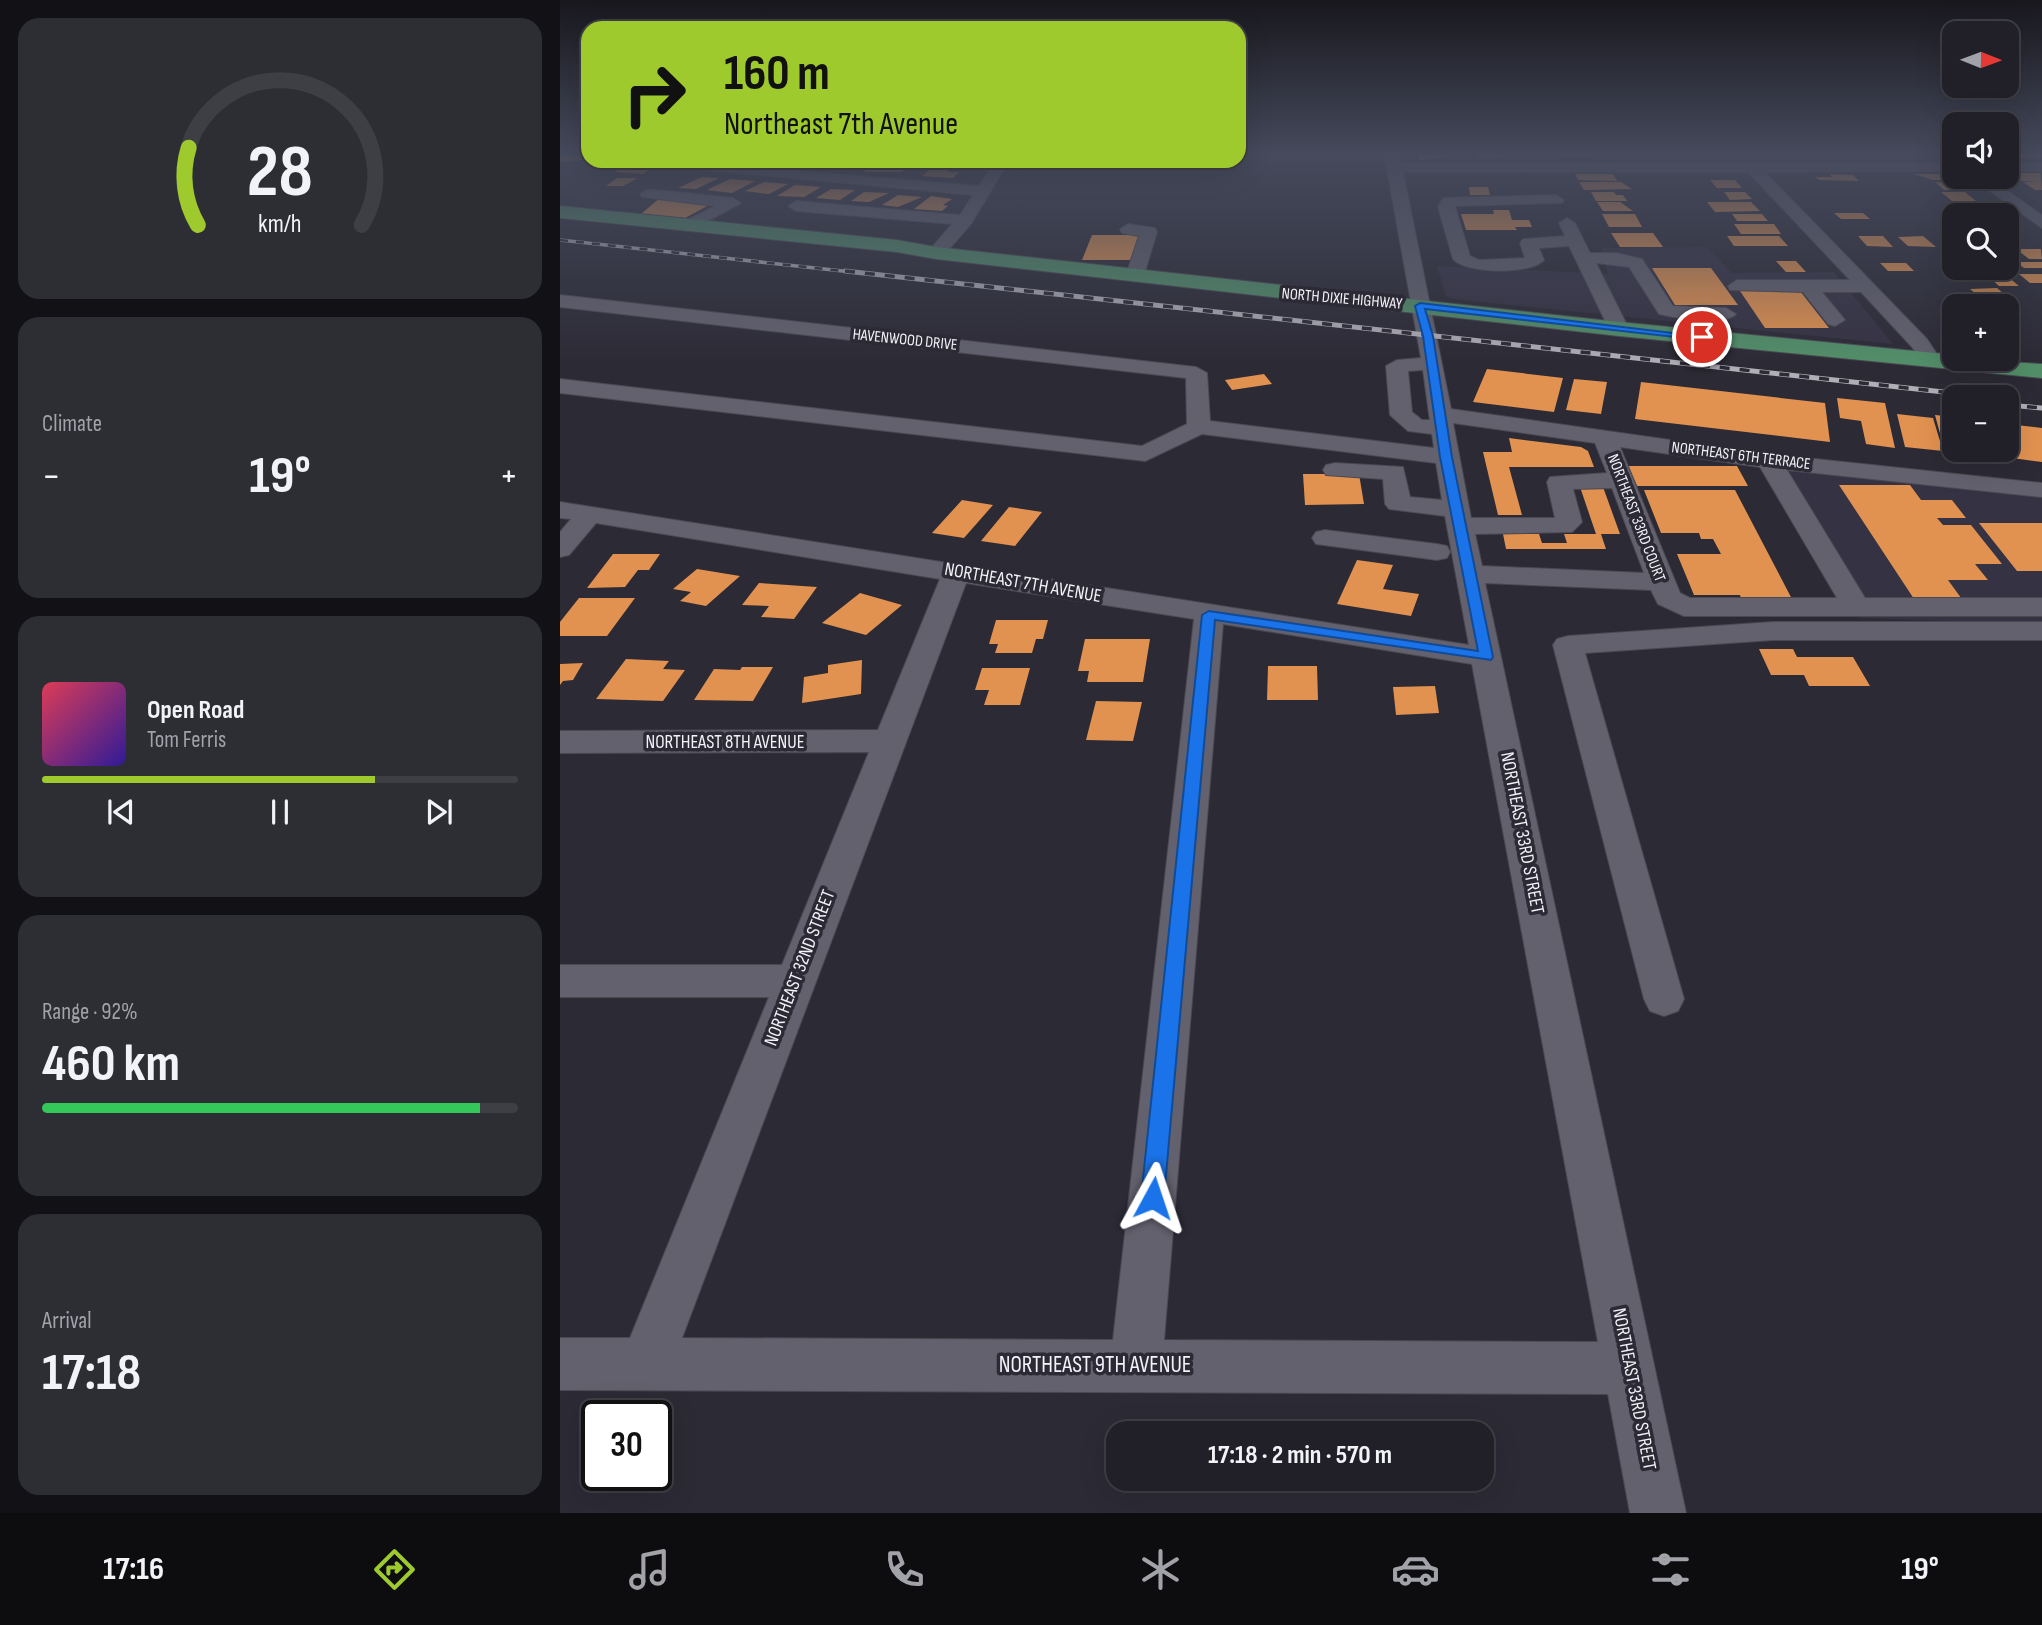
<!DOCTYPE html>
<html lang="en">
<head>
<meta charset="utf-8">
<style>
	:root { --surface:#212028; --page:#2d2d34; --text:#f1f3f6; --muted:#a2a3a8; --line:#3e3e45; --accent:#9eca2e }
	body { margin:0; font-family:"Sofia Sans Condensed",sans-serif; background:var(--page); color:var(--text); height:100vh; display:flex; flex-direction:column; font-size:26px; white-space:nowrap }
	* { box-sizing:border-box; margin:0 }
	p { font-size:23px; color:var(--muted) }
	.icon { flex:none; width:38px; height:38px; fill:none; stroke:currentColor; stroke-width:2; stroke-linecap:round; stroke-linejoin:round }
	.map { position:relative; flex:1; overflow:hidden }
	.drawer { display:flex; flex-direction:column; gap:18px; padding:18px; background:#121216; width:560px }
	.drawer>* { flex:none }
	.guide { position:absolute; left:21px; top:21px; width:665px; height:147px; border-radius:21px; box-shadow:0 7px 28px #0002,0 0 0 2px var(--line); background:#9eca2e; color:#111; overflow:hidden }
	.needle { width:46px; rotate:91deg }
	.fabs { position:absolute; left:1382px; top:21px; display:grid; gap:14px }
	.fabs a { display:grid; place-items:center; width:77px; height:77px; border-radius:14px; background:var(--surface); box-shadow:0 7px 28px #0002,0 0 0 2px var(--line); font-size:35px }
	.speed { position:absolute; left:21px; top:1400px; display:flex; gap:14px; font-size:35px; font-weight:700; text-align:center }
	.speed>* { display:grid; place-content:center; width:91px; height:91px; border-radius:50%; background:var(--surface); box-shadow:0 7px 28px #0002,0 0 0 2px var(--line); line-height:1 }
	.speed .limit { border:4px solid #111; border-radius:10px; background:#fff; color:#111 }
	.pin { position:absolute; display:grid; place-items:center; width:60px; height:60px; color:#fff; margin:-30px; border:4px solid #fff; border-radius:50%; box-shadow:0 2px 7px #0007 }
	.me { position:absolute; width:77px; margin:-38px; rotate:5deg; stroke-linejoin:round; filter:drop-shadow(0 0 5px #0008) }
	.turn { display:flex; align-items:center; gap:24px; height:147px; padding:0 28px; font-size:32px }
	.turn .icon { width:91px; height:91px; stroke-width:2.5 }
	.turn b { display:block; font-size:49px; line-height:60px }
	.big { font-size:52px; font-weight:700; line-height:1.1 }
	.drawer .widget { flex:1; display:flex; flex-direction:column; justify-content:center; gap:10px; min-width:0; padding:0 24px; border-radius:21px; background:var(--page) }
	.drawer .dial { align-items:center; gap:0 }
	.dial svg { height:182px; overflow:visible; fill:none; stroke:var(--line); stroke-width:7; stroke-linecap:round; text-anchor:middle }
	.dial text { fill:var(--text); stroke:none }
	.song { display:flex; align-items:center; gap:21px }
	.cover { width:84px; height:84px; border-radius:10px; background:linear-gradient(135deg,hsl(350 70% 55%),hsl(250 70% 35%)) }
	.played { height:7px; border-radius:4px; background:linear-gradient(90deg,var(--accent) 70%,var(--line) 70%) }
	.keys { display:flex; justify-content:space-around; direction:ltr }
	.heat { display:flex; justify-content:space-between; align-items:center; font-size:38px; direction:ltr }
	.charge { height:10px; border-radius:5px; background:linear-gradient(90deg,#34c759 92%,var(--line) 0) }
	.trip { position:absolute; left:546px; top:1421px; width:388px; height:70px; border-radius:21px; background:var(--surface); box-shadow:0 7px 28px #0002,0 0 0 2px var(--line); font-weight:700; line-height:70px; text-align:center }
	.tabs { display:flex; height:112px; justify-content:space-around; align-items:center; background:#0d0d10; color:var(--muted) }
	.tabs .icon { width:49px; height:49px }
	.tabs .active { color:var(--accent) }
	.tabs b { font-size:32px; color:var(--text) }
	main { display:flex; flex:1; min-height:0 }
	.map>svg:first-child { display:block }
</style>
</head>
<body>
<main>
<section class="drawer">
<div class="widget dial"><svg viewBox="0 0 100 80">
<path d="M14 69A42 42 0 1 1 86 69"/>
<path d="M14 69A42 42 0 0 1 10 35" stroke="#9eca2e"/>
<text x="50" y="56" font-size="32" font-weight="700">28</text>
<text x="50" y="72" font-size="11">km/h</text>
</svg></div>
<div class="widget"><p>Climate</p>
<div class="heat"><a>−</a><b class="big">19°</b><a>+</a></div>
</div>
<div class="widget">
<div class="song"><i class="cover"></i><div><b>Open Road</b><p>Tom Ferris</p></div></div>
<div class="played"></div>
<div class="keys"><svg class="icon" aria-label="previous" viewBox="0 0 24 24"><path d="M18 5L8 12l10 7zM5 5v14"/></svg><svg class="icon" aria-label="pause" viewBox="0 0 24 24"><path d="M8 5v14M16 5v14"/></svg><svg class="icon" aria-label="next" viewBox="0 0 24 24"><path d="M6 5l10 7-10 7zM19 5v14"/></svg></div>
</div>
<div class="widget"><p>Range · 92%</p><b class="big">460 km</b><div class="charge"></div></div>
<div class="widget"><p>Arrival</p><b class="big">17:18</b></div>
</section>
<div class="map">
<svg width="1482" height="1513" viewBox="0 0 1482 1513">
	<rect width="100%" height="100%" fill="#2c2a35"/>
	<path fill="#353243" d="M1146 247 1172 273 1274 272 1333 344 893 299 886 296 877 266 1048 274 1041 248Z
		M1223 466 1482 494V624L1298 618Z"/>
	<path fill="#e29250" d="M858 153H880L886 154 887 158 859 160Z
		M912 153H940L945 157 919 159Z
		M999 153H1034L1036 157H1001Z
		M1447 153H1482V158H1447Z
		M0 155H28L19 161H0Z
		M63 166H93L83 174 55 172Z
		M310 166H348L342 172H304Z
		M373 167 391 168 387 172H399L393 178 362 176Z
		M1451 173H1481L1482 190H1475L1463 182 1478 181H1462Z
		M1015 174H1053L1057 181 1018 180Z
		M1270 174 1293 175 1299 181 1259 180 1255 177H1272Z
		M1354 174H1387L1395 180H1373Z
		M142 177 159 178 136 189 118 188Z
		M57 178H78L63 186H46Z
		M170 179 195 181 172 193 147 190Z
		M1150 180H1175L1182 188H1157Z
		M204 182 228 184 209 194 185 191Z
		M1019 182H1061L1072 189 1024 190Z
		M1375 182 1396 183 1405 190H1384Z
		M235 185 261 187 244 197 217 196Z
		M909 187H928L930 195H910Z
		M271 189 295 190 280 200 256 198Z
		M304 192 329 193 309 202 291 201Z
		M1031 192H1054L1056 195H1063L1067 201H1036Z
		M1164 192H1185L1192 199 1170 200Z
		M1381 192H1405L1416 201H1392Z
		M338 195 362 197 338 207 322 205Z
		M371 196 392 199 383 205 388 206 382 211 354 209Z
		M101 197 155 202 125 218 81 214Z
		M1037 202H1060L1073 211H1043Z
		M1147 202H1191L1200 211 1155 212Z
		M1400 203H1419L1430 211H1410Z
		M933 210H949L952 220H969L972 227H955L957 230H906L901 214H934Z
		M1274 213H1303L1310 219H1281Z
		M1042 214H1075L1082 227H1049Z
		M1172 214H1202L1208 221H1177Z
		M1174 224H1214L1221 234H1181Z
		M1051 233H1093L1103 247H1060Z
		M532 235H579L572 260H522Z
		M1167 236H1219L1228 246H1174Z
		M1298 236H1323L1333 247 1307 246Z
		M1363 236 1376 247 1348 246 1338 237Z
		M1456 249H1481L1482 259H1469Z
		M1216 261H1236L1246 272H1226Z
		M1456 262H1482V268H1464Z
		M1320 263H1346L1354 271H1328Z
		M1092 268H1151L1178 305H1115Z
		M1459 274H1482V283H1470Z
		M1429 277H1448L1459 286H1439Z
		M1437 288 1451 300H1423L1410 289Z
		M1180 291H1240L1269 328H1205Z
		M927 369 1003 378 994 412 913 402Z
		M704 374 712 384 672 390 665 380Z
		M1014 379 1047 382 1041 414 1006 410Z
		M1081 382 1265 403 1270 442 1075 419Z
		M1277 398 1325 403 1335 448 1306 444 1301 421 1280 418Z
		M1337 414 1373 418 1383 451 1345 447Z
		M1375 415 1395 417V450H1408L1410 455 1385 452Z
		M1447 424 1482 428V462L1437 456 1435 450H1447Z
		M949 438 1021 447 1028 451 1034 467H949L962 515H938L923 452H952Z
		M1068 466H1177L1188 486H1077Z
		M743 474H799L804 504 745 505Z
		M1279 485H1350L1361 500H1392L1406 518H1377L1383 525H1411L1442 564H1415L1428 580H1388L1404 602H1356Z
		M1020 487H1043L1060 534H1041L1046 549H946L943 534H979L982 543H1007L1004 534H1036Z
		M1084 490H1175L1233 601H1182L1180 595H1134L1117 554H1161L1153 539H1141L1139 533H1101Z
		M402 500 433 505 404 538 372 533Z
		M449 507 482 512 455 546 421 541Z
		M1419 523H1482V571H1457Z
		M53 554H100L89 570H78L65 587 27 588Z
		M797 560 833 565 823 589 859 594 851 616 777 604Z
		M137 569 180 576 146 606 120 601 131 592 113 589Z
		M199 583 257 587 234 619 201 617 209 606 182 605Z
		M300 593 342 605 306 635 262 623Z
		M19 598H75L47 636H0V622Z
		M436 620H488L483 639H476L472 653H435L438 644H429Z
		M525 639H590L583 682H527L529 671H518Z
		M1199 649H1233L1237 657H1293L1310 686H1249L1244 675H1211Z
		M66 659 109 661 103 669 125 670 103 701 36 699Z
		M302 660 301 694 242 703 244 677 268 673V665Z
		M23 663 13 680 3 681 0 685V664Z
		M708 666H757L758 700H707Z
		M182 667H213L193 701 134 700 154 669 180 670Z
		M422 668H470L460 705H424L429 690H415Z
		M875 686 879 713 836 715 833 687Z
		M536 701 582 702 573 741 526 740Z"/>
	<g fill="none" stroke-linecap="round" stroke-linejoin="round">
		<g stroke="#4a4952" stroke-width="2">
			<path id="minor" d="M824 153H838L841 163H1395V171L1205 172 1367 339 1381 360 1371 366 1364 364 1352 347 1301 292H1262L1285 320 1275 326 1268 324 1243 292 1170 290 1168 286 1177 280H1290L1188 172H843L891 409 1209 454 1482 483V497L1227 470 1305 598H1482V616H1124L1098 604 1091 590 925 583 1126 1513H1070L1048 1394 0 1390V1338H70L209 997H0V965H222L309 752 0 753V731L318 730 380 579 36 523 9 555 0 557V532L11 519 0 518V502L909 645 885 516 829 509 825 504 823 479 766 475 763 470 766 465 775 463 843 467 850 497 882 500 876 463 642 434 585 461 0 393V379L582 446 627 424 626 378 0 307V295L636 367 647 373 650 421 874 448 872 434 848 431 830 415 826 366 837 360 861 358ZM863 370 869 414 870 420H862L852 412 848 371ZM893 423 1035 443 1047 473 990 477 987 482 995 518H911ZM1060 447 1200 467 1277 598H1130L1120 593ZM1052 488 1084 573 922 566 915 534 1012 532 1022 522 1013 489ZM406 583 634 619 553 1340 122 1338ZM663 624 912 664 1038 1342 604 1340Z
				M120 161 419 186 435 161H449L411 224 382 257 376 258 367 253 392 224 236 211 228 206 236 201 400 215 413 195 125 168 120 167Z
				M1447 163H1482V171H1447Z
				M1410 177H1428L1482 215V228Z
				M88 189 173 198 181 203 129 231 123 230 121 226 123 222 155 206 82 197 80 194Z
				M996 195 1004 200 1002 203 895 206 910 256 919 260 965 258 960 243 963 239 1005 236 999 223 1007 218 1015 223 1030 253H1057L1082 259 1113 306 1166 308 1176 314C1165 327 1115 318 1099 314L1069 267 1036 263 1069 329 1059 335 1049 329 1009 246 979 248 984 260C971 275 906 274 893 259L878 207 883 198Z
				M568 224 595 228 597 232 584 275 575 280 566 275 579 236 562 233 560 229Z
				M765 530 877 544 887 546 890 552 887 558 877 560 756 544 752 538 756 532Z
				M1213 622H1482V640H1213L1025 653 1124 999 1118 1011 1104 1016 1090 1011 1084 999 993 645 997 639 1008 636Z"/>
		</g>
		<g stroke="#4a4952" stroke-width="2">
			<path id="major" d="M0 206 337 240 376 247 1059 322 1395 355V359L1482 364V378L1059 336 376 259 337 252 0 218Z"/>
		</g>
		<use href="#minor" fill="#63616e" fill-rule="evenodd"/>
		<use href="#major" fill="#528f69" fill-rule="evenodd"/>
		<g stroke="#b0aeb7" stroke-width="3.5">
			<path id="rail-far1" d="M0 240 301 273"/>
		</g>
		<g stroke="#b0aeb7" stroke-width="5">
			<path id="rail" d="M285 271 1429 397
				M1447 405 1482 408"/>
		</g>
		<use href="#rail-far1" stroke="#2c2a35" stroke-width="2.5" stroke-dasharray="8" stroke-linecap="butt"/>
		<use href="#rail" stroke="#2c2a35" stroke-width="3.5" stroke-dasharray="10" stroke-linecap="butt"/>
	</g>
	<linearGradient id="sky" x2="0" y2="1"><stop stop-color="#18171d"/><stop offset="0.42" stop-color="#454a5c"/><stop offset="1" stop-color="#454a5c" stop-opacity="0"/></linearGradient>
	<rect width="1482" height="365" fill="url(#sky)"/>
	<path fill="#1a73e8" stroke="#114b97" stroke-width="2" d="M860 303 1146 337 1142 340 865 309 873 336 892 457 933 657 931 660 655 620 604 1198 600 1206 593 1209 585 1206 581 1198 642 615 649 611 918 651 880 457 863 336 855 306Z"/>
	<g text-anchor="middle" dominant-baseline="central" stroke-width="7" stroke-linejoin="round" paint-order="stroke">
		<g font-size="16" fill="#f3f2fa" stroke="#2c2a35">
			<text transform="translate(782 299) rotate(5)">NORTH DIXIE HIGHWAY</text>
			<text transform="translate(345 340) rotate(6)">HAVENWOOD DRIVE</text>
			<text transform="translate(1181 456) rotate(7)">NORTHEAST 6TH TERRACE</text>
			<text transform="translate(1076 518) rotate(69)">NORTHEAST 33RD COURT</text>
		</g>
		<g font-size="19" fill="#f3f2fa" stroke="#2c2a35">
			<text transform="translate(463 583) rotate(10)">NORTHEAST 7TH AVENUE</text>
			<text x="165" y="742">NORTHEAST 8TH AVENUE</text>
			<text transform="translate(962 833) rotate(79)">NORTHEAST 33RD STREET</text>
			<text transform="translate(240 968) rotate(-69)">NORTHEAST 32ND STREET</text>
			<text transform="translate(1074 1389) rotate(79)">NORTHEAST 33RD STREET</text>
		</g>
		<g font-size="23" fill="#f3f2fa" stroke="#2c2a35">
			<text x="535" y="1365">NORTHEAST 9TH AVENUE</text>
		</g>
	</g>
</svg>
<div class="fabs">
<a><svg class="needle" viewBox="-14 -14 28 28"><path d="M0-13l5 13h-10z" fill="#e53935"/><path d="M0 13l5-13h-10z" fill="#a2a3a8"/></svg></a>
<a><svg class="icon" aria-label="sound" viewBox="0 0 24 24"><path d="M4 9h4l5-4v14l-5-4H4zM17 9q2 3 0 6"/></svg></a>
<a><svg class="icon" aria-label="search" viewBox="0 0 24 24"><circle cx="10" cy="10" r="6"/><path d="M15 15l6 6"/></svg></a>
<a>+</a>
<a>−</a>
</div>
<div class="speed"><div class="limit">30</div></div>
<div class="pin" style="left:1142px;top:337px;background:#d93025"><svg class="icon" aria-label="arrive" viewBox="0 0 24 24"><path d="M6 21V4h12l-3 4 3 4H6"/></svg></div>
<svg class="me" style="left:593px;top:1198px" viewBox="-20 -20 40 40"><path d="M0-17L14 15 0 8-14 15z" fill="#1a73e8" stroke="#fff" stroke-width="4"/></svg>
<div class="trip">17:18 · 2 min · 570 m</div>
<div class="guide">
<div class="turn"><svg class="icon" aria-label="right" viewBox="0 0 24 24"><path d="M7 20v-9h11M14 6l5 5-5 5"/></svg><div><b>160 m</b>Northeast 7th Avenue</div></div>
</div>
</div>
</main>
<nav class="tabs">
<b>17:16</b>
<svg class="icon active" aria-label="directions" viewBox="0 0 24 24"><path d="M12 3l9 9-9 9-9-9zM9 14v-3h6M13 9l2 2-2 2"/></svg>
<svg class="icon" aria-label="music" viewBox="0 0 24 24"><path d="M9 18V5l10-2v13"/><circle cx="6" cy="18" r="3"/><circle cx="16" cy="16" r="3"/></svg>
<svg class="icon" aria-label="phone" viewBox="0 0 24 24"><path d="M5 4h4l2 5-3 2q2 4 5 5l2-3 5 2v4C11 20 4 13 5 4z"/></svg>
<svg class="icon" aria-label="climate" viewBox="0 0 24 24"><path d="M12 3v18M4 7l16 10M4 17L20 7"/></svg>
<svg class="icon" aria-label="car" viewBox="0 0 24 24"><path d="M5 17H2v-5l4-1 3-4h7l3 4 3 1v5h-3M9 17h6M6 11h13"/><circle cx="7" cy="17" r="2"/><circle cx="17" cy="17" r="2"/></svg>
<svg class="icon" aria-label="filters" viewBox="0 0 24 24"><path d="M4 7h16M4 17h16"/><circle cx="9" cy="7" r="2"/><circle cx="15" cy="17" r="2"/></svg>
<b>19°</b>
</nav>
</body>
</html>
